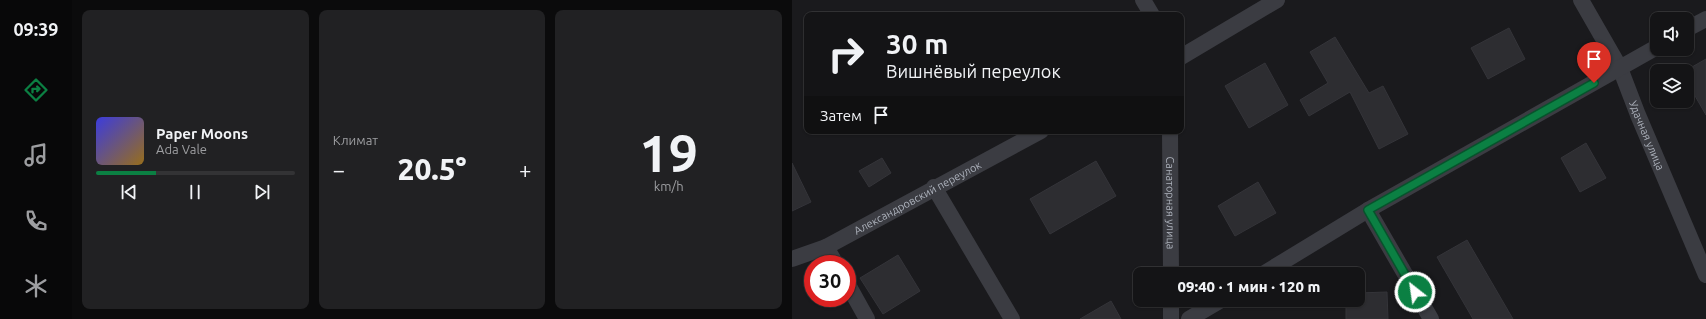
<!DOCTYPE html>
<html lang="ru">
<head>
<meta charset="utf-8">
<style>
	:root { --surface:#141416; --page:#212123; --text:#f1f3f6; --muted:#9d9ea1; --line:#333335; --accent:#0b8043 }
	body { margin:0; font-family:Ubuntu,sans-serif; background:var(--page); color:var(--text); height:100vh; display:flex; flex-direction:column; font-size:15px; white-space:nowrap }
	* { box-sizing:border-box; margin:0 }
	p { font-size:13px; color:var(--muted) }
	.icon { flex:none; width:22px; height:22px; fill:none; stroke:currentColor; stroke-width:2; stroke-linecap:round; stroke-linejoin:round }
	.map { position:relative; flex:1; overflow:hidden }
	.panel { display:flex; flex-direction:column; gap:10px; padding:10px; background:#0b0b0c; width:720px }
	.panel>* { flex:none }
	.hud { position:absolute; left:12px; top:12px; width:380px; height:122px; border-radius:8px; box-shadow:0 1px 3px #0004,0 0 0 1px var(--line); background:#141416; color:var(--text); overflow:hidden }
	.controls { position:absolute; left:858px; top:12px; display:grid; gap:8px }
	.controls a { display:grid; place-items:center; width:44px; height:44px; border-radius:8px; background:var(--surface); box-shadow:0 1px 3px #0004,0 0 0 1px var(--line); font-size:20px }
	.speed { position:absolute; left:12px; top:255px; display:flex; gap:8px; font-size:20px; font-weight:700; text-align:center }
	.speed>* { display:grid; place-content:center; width:52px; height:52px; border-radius:50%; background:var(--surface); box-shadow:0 1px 3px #0004,0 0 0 1px var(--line); line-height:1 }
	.speed .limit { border:6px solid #d22; background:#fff; color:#111 }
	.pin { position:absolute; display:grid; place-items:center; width:34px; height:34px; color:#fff; margin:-41px -17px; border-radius:50% 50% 50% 0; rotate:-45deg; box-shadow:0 0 4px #0007 }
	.pin .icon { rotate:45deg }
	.me { position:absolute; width:44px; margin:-22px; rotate:330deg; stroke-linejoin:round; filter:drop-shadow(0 0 3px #0008) }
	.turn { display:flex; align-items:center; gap:14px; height:84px; padding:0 16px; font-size:18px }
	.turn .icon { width:52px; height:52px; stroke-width:2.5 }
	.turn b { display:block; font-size:28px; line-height:34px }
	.then { display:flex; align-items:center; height:38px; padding:0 16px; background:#0003; gap:8px; font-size:15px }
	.big { font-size:30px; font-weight:800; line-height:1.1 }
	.panel .widget { flex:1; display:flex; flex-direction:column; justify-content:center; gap:6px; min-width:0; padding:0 14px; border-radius:8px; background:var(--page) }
	.panel .dial { align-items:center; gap:0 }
	.dial b { font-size:52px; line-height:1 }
	.song { display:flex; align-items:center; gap:12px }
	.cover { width:48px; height:48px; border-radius:6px; background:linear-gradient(135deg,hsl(240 70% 55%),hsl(40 70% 35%)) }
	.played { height:4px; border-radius:2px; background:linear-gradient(90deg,var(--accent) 30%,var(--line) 30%) }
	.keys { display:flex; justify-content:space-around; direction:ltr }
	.heat { display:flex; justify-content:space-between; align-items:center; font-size:22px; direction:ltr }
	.panel .tiles { flex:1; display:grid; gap:10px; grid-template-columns:repeat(3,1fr) }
	.trip { position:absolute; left:341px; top:267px; width:232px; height:40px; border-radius:8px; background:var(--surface); box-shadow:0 1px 3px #0004,0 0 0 1px var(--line); font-weight:800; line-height:40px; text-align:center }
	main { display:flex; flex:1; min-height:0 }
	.menu { display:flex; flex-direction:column; width:72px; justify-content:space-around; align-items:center; background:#080809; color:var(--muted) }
	.menu .icon { width:28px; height:28px }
	.menu .on { color:var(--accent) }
	.menu b { font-size:18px; color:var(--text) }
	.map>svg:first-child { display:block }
</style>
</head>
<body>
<main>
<nav class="menu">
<b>09:39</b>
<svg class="icon on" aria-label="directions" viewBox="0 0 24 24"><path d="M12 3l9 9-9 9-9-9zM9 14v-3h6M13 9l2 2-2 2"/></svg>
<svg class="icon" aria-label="music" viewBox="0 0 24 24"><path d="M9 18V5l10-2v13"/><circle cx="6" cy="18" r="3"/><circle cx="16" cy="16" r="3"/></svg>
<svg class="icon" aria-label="phone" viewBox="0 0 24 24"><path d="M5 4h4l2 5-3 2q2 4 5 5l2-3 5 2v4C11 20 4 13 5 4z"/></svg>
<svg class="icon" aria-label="climate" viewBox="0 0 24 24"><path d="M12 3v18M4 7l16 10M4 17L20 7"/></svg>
</nav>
<section class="panel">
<div class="tiles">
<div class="widget">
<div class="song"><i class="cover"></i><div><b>Paper Moons</b><p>Ada Vale</p></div></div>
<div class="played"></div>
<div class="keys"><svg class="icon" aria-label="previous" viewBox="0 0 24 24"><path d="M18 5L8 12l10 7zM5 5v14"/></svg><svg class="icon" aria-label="pause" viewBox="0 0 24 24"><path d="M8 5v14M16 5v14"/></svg><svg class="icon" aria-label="next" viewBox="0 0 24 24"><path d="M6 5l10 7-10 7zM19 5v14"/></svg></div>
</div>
<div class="widget"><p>Климат</p>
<div class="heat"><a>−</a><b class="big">20.5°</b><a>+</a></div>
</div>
<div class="widget dial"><b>19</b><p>km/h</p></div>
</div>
</section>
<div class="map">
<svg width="914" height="319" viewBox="0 0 914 319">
	<rect width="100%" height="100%" fill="#1a1a1d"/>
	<path fill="#2d2d31" stroke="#343439" d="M717 28 733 59 696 79 679 48Z
		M543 37 577 93 591 86 616 134 587 149 558 92 517 116 508 100 536 83 518 52Z
		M914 59V115L895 82V71H893Z
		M473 63 496 105 457 128 433 86Z
		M794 143 814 178 788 192 769 158Z
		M90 158 99 173 77 187 67 171Z
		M304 161 324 196 258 234 238 199Z
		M0 163 19 202 0 211Z
		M466 182 484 213 443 236 426 206Z
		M675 240 721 319H681L645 257Z
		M106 255 128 291 91 314 68 278Z
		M595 292 596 319H554V300H566V293Z
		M319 301 329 319H288Z"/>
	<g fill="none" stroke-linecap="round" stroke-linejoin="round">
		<g stroke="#3b3c42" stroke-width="16">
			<path d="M351 0 360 15"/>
			<path id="s1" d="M789 0 828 68 846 115 914 275"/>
			<path d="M895 29 914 19"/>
			<path d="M389 57 485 0"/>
			<path id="s2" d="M378 131 379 274"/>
			<path d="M142 187 220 319"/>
			<path d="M576 210 639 319"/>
			<path d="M34 247 44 264"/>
			<path id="s3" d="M0 259 34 247 249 131"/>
			<path d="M471 274 576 210 865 47"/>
			<path d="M55 283 75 319"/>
			<path d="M379 300V319"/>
			<path d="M397 319 429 300"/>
		</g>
	</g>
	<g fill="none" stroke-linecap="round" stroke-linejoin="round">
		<g stroke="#07532c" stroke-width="10">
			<path id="route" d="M623 292 576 210 802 83"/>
		</g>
		<use href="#route" stroke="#0b8043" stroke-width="7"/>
	</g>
	<g text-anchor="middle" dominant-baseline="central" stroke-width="4" stroke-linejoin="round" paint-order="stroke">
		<g font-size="11" fill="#adb2bc" stroke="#151518">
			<text stroke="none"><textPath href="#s1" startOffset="151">Удачная улица</textPath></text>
			<text stroke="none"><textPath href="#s3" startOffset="140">Александровский переулок</textPath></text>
			<text stroke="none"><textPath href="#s2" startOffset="72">Санаторная улица</textPath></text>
		</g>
	</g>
</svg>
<div class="controls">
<a><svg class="icon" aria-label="sound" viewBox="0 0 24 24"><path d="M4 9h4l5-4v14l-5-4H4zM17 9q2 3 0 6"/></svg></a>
<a><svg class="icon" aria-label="layers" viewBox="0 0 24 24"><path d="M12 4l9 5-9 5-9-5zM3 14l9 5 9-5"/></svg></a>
</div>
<div class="speed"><div class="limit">30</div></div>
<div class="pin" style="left:802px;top:83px;background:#d93025"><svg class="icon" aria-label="arrive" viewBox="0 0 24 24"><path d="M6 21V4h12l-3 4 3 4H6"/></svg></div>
<svg class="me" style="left:623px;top:292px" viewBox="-20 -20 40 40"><circle r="17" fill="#0b8043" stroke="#fff" stroke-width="3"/><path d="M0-11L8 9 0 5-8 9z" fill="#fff"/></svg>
<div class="trip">09:40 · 1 мин · 120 m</div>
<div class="hud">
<div class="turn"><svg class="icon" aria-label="right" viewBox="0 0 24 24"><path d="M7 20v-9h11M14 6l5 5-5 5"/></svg><div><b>30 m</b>Вишнёвый переулок</div></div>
<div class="then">Затем<svg class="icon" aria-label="arrive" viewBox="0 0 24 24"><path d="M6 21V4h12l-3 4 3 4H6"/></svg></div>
</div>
</div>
</main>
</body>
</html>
